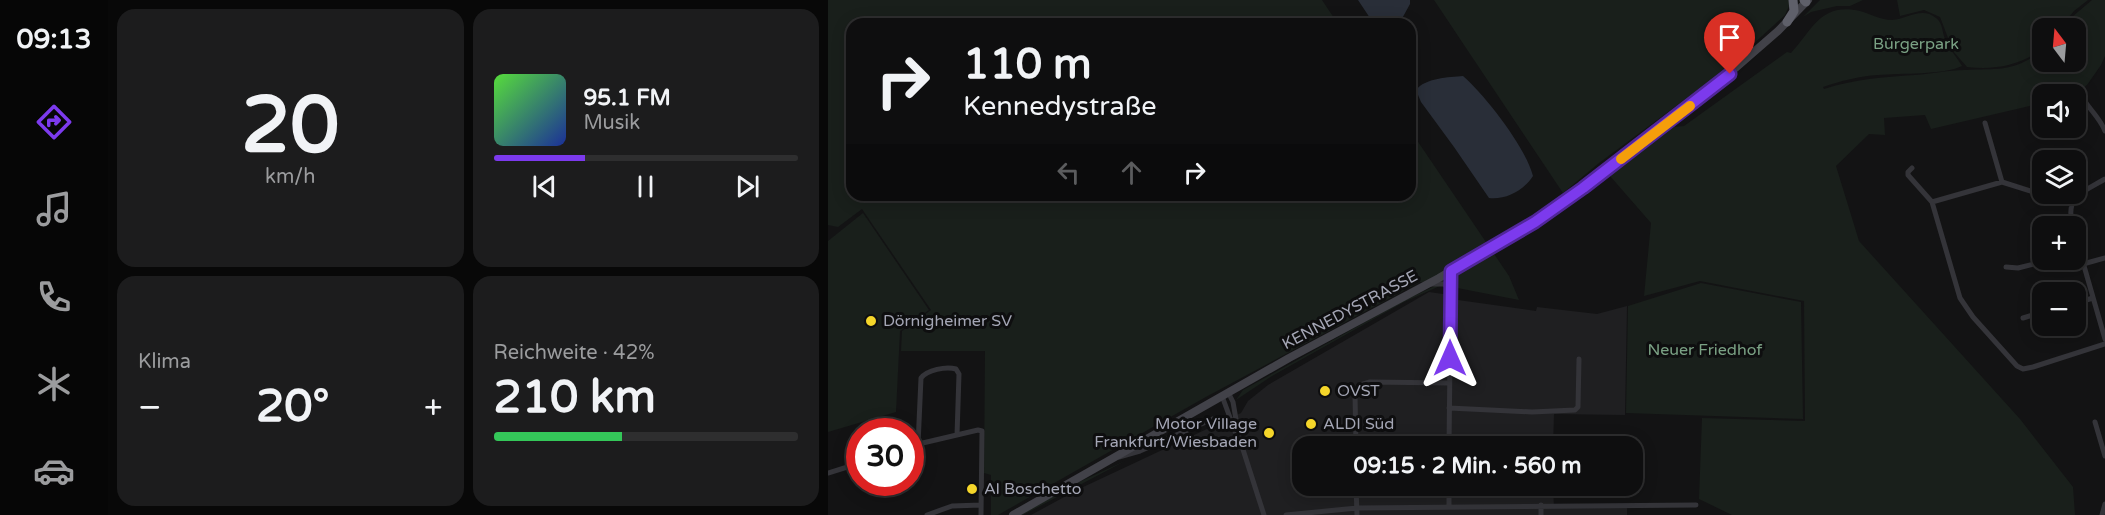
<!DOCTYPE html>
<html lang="de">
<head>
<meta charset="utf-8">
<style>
	:root { --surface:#0e0e0f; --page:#1c1c1d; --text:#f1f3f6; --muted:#9b9c9e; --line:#2e2e2f; --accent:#7c3aed }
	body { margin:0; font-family:"Varela Round",sans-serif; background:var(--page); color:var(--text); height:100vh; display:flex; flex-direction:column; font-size:22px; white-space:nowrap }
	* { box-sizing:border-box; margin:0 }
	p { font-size:20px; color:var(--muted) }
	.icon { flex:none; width:33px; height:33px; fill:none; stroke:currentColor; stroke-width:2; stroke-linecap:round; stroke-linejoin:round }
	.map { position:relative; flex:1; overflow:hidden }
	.details { display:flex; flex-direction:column; gap:9px; padding:9px; background:#080808; width:720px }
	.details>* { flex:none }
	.top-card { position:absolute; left:18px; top:18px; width:570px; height:183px; border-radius:18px; box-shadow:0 3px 15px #0003,0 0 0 2px var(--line); background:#0e0e0f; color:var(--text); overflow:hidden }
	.needle { width:39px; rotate:344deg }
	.tools { position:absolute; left:1204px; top:18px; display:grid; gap:12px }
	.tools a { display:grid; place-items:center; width:54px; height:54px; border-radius:12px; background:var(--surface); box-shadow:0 3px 15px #0003,0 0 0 2px var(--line); font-size:30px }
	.speed { position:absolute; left:18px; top:418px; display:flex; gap:12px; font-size:30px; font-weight:700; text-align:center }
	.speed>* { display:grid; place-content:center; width:78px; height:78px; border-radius:50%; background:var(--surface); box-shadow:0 3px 15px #0003,0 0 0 2px var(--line); line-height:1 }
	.speed .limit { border:9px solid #d22; background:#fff; color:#111 }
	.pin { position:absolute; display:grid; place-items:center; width:51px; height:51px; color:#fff; margin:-62px -26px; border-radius:50% 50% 50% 0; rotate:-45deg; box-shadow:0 0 6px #0007 }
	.pin .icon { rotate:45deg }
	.me { position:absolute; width:66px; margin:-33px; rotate:0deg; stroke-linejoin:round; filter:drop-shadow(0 0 4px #0008) }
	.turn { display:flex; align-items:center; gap:21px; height:126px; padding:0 18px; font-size:27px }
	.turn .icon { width:78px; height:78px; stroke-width:2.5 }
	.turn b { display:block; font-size:42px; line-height:51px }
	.lanes { display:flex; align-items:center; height:57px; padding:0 18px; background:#0003; justify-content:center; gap:30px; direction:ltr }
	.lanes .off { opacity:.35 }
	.big { font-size:45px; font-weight:800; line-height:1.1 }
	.details .card { flex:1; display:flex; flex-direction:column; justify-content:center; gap:9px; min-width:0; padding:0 21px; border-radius:18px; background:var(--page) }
	.details .dial { align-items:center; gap:0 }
	.dial b { font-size:78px; line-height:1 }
	.song { display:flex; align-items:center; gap:18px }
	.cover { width:72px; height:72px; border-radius:9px; background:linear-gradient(135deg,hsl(110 70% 55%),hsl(230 70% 35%)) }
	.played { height:6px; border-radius:3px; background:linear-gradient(90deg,var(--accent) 30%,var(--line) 30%) }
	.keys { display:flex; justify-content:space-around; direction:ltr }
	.heat { display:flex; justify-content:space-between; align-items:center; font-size:33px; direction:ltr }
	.charge { height:9px; border-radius:4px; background:linear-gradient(90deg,#34c759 42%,var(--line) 0) }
	.details .tiles { flex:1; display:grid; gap:9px; grid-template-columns:repeat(2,1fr) }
	.trip { position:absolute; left:464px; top:436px; width:351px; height:60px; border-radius:18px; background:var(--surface); box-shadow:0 3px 15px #0003,0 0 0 2px var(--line); font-weight:800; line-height:60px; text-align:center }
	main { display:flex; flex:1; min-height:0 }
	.tab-bar { display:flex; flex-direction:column; width:108px; justify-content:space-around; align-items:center; background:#060606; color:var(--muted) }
	.tab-bar .icon { width:42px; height:42px }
	.tab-bar .current { color:var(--accent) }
	.tab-bar b { font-size:27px; color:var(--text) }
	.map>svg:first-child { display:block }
</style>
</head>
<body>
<main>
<nav class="tab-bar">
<b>09:13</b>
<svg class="icon current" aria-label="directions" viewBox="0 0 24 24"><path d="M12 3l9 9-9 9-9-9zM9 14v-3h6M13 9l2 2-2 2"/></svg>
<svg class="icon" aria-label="music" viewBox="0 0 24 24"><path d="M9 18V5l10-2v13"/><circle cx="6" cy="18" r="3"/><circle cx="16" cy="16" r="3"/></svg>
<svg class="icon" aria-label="phone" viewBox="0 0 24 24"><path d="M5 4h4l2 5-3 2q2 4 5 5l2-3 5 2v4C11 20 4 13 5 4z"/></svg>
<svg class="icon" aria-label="climate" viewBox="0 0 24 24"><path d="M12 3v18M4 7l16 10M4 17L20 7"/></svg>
<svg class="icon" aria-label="car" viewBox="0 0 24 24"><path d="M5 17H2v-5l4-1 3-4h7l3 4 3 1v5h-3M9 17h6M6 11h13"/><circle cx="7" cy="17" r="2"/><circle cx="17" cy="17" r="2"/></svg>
</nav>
<section class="details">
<div class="tiles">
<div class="card dial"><b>20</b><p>km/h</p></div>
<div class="card">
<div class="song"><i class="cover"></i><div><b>95.1 FM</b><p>Musik</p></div></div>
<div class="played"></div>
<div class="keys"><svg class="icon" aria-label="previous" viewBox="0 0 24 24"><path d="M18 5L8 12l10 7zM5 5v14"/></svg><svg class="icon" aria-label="pause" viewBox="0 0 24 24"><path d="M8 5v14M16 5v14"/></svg><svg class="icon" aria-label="next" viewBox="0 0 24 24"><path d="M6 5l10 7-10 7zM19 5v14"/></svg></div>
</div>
<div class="card"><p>Klima</p>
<div class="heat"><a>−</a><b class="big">20°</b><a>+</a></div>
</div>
<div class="card"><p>Reichweite · 42%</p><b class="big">210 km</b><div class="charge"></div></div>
</div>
</section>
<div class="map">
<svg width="1277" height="515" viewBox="0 0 1277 515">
	<rect width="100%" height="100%" fill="#131314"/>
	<path fill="#1f1f21" d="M601 292 629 296 630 300 708 311 709 307 769 314 799 306 797 415 726 414 725 447H474V486H725L726 508 799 506V515H203L251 489 413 413 420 401 440 385Z"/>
	<path fill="#191f1b" d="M0 0H494L510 24H24V195H582V130L681 276 691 300 614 285 576 302 444 376 408 400 415 390 577 300 609 285 592 282 376 398 170 515H163V475L156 473 157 351H73L74 331 103 310 34 209 10 227 0 225Z
		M606 0H961V6L957 15 898 69 771 163 735 193Z
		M992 0H1035L1022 6H1009L983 12 975 17Z
		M1069 0H1260L1246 11 1232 28H1215V48C1192 66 1167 70 1139 67L1125 51 1112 17 1096 10 1072 16Z
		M1264 0H1277V56L1273 65 1259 85 1251 91 1242 94H1215V103L1103 129 1097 115 1056 118 1057 135 1041 134 1008 166 1031 241 1192 419 1245 487 1247 515H904L871 499 874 418 977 421 976 301 872 281 816 296 823 223 782 176 846 127 856 126 959 52 963 53C985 29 993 2 1032 11 1043 14 1053 20 1064 20 1079 19 1094 6 1108 18 1115 23 1114 32 1117 39 1121 49 1129 57 1134 66 1116 75 1073 73 1050 75 1031 76 1013 81 995 87L996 89C1027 79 1055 77 1087 75 1103 74 1120 70 1137 70 1172 68 1184 73 1215 50V62H1248V28H1235L1244 17Z
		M35 213 101 310 72 331 68 412 0 432V241Z
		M873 283 973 302 975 419 798 413 800 306Z
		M297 461 195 515H191L249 483Z"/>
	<path fill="#292e38" d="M530 0H582V4L571 24H546Z
		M635 76C658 96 698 148 705 176 696 190 678 200 661 198L626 147 593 102 588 90C597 78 621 77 635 76Z"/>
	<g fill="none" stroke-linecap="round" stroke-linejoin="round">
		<path stroke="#343439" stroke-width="5" d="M1254 97C1261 109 1272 118 1277 131
			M1157 123 1174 182
			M1084 168 1080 172V175L1104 202 1132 298 1145 317 1189 366 1195 369 1205 367 1277 344
			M1104 202 1174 182 1243 204
			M1245 226C1236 196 1255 192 1277 179
			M1248 238 1277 339
			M1255 264 1277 258
			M1178 267 1190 268 1222 260
			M603 284H616L622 289
			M1248 303 1265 298
			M1195 318 1215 312
			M400 392 405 402 411 437 436 515
			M394 396 404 423
			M621 408 704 412 747 410 750 407 751 359
			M1267 422 1277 456
			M90 445 93 378C99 370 118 366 128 369L131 374 129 435
			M82 446 150 430 154 431 153 515
			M528 447 527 395 532 385 542 382 621 383
			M621 447 623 271
			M291 457 312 451 387 418 399 420 411 437
			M0 473 32 463
			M528 486 529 515
			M621 486V506
			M713 505V515
			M99 515 124 506 153 505
			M458 515 529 508 868 505
			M1274 515 1277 504"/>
		<path stroke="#424249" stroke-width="8" d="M185 515 461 358 611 278 707 221 755 188 889 84 950 31 980 0"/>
		<path stroke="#5f606a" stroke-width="9" d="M976 0 978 2
			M959 22 966 11 965 0"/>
	</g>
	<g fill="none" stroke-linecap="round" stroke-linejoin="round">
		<g stroke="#51269a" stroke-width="15">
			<path id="route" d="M622 358 623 271 707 222 755 188 902 74"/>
		</g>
		<use href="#route" stroke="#7c3aed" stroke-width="10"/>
		<path stroke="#f59e0b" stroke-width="10" d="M793 159 862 106"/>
	</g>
	<g fill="#f5d62a" stroke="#0e0e0f" stroke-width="2">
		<circle cx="43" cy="321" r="6"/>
		<circle cx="497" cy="391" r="6"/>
		<circle cx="483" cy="424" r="6"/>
		<circle cx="441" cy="433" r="6"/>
		<circle cx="144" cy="489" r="6"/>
	</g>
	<g text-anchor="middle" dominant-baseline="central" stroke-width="6" stroke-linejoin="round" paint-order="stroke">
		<g font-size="16" fill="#7aa184" stroke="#0e0e0f">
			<text x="1088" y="44">Bürgerpark</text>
			<text x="877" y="350">Neuer Friedhof</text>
		</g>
		<g font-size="16" fill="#a4a6b5" stroke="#0e0e0f">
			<text transform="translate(522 310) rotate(-28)">KENNEDYSTRASSE</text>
		</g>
		<g font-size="16" fill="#a4a6b5" stroke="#0e0e0f" text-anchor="start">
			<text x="55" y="321">Dörnigheimer SV</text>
			<text x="509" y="391">OVST</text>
			<text x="429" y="424" text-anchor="end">Motor Village<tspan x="429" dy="18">Frankfurt/Wiesbaden</tspan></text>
			<text x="495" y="424">ALDI Süd</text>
			<text x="156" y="489">Al Boschetto</text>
		</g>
	</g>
</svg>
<div class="tools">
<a><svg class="needle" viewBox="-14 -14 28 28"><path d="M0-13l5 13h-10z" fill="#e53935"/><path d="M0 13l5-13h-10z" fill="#9b9c9e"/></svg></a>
<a><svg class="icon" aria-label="sound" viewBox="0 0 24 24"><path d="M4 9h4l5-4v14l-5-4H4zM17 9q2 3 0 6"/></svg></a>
<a><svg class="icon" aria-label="layers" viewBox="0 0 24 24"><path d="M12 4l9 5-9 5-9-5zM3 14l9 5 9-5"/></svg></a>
<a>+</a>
<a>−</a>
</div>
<div class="speed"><div class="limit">30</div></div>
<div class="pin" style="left:902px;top:74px;background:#d93025"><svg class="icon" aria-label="arrive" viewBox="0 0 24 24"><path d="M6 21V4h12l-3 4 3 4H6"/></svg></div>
<svg class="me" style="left:622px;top:358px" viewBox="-20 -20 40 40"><path d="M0-17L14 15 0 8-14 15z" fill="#7c3aed" stroke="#fff" stroke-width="4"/></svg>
<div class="trip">09:15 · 2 Min. · 560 m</div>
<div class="top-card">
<div class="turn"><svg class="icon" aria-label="right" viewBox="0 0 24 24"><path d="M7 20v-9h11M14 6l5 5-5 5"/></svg><div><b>110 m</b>Kennedystraße</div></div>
<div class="lanes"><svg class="icon off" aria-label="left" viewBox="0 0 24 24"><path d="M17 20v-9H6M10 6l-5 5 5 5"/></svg><svg class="icon off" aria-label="ahead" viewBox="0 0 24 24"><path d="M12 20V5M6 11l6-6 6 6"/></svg><svg class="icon" aria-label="right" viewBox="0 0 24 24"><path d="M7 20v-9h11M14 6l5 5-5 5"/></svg></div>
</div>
</div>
</main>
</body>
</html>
